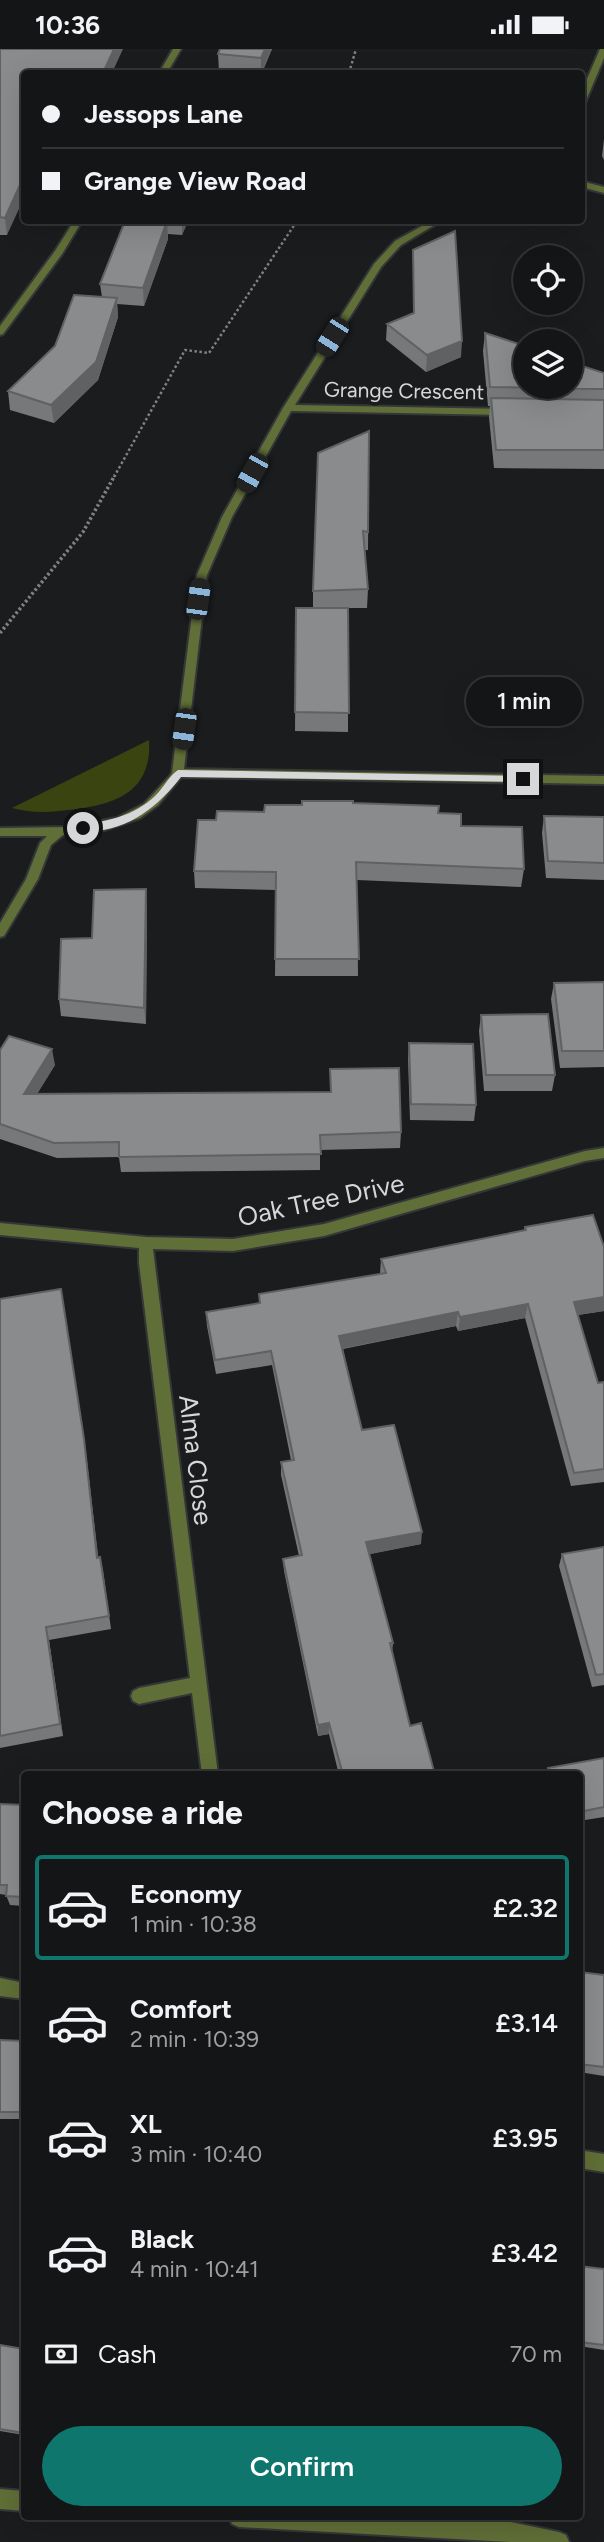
<!DOCTYPE html>
<html lang="en">
<head>
<meta charset="utf-8">
<style>
	:root { --surface:#141516; --page:#212223; --text:#f1f3f6; --muted:#9d9fa1; --line:#333435; --accent:#0f766e }
	body { margin:0; font-family:Figtree,sans-serif; background:var(--page); color:var(--text); height:100vh; display:flex; flex-direction:column; font-size:26px; white-space:nowrap }
	* { box-sizing:border-box; margin:0 }
	p { font-size:23px; color:var(--muted) }
	.icon { flex:none; width:38px; height:38px; fill:none; stroke:currentColor; stroke-width:2; stroke-linecap:round; stroke-linejoin:round }
	.map { position:relative; flex:1; overflow:hidden }
	.side { position:absolute; left:21px; top:1722px; width:562px; height:749px; display:flex; flex-direction:column; background:var(--surface); border-radius:7px; box-shadow:0 7px 28px #0002,0 0 0 2px var(--line) }
	.side>* { flex:none }
	.guide { position:absolute; left:21px; top:21px; width:564px; height:154px; border-radius:7px; box-shadow:0 7px 28px #0002,0 0 0 2px var(--line); display:grid; align-content:center; height:154px; padding:0 21px; background:var(--surface) }
	.tools { position:absolute; left:513px; top:196px; display:grid; gap:14px }
	.tools a { display:grid; place-items:center; width:70px; height:70px; border-radius:50%; background:var(--surface); box-shadow:0 7px 28px #0002,0 0 0 2px var(--line); font-size:35px }
	.end { position:absolute; width:32px; height:32px; margin:-16px; border:9px solid #d6d7d8; background:#111; box-shadow:0 0 0 4px #111 }
	.from { border-radius:50% }
	.bubble { position:absolute; height:49px; border-radius:24px; background:var(--surface); box-shadow:0 7px 28px #0002,0 0 0 2px var(--line); font-size:23px; font-weight:600; line-height:49px; text-align:center }
	.car { position:absolute; width:21px; height:42px; margin:-21px -10px; border-radius:9px; box-shadow:0 0 5px 2px #0007; background:linear-gradient(#222 24%,#8ab4d8 0 40%,#222 0 76%,#8ab4d8 0 86%,#222 0) }
	.guide b { display:flex; align-items:center; gap:24px; height:66px; font-size:26px }
	.guide b+b { border-top:2px solid var(--line) }
	.guide i { width:18px; height:18px; background:var(--text) }
	ul { padding:0; list-style:none }
	li { display:flex; align-items:center; gap:21px; height:105px; margin:0 14px 10px; padding:0 7px; border:4px solid transparent; border-radius:7px }
	li div { flex:1 }
	li b { display:block; font-size:26px }
	li em { font-style:normal; font-weight:600 }
	li.current { border-color:var(--accent) }
	li>.icon { width:63px; height:63px; stroke-width:1.5 }
	h2 { padding:0 21px; font-size:32px; line-height:84px }
	.pay { display:flex; align-items:center; gap:18px; height:77px; padding:0 21px; font-size:26px }
	.pay p { margin-inline-start:auto }
	.action { display:flex; gap:14px; margin-top:auto; padding:14px 21px }
	.action a { flex:1; height:80px; border-radius:42px; background:var(--accent); color:#fff; font-size:28px; font-weight:600; line-height:80px; text-align:center }
	.status { display:flex; justify-content:space-between; align-items:center; height:49px; padding:0 35px; background:var(--surface); direction:ltr }
	.status svg { height:19px; fill:currentColor }
	.map>svg:first-child { display:block }
</style>
</head>
<body>
<div class="status"><b>10:36</b><svg viewBox="0 0 49 12"><path d="M0 12V9h3v3zM5 12V6h3v6zM10 12V3h3v9zM15 12V0h3v12zM26 1h20v11H26zM47 4h2v5h-2z"/></svg></div>
<div class="map">
<svg width="604" height="2493" viewBox="0 0 604 2493">
	<rect width="100%" height="100%" fill="#1b1c1e"/>
	<path fill="#394410" d="M149 691C152 740 120 754 77 760 54 763 34 765 12 759Z"/>
	<g fill="none" stroke-linecap="round" stroke-linejoin="round">
		<g stroke="#353638" stroke-width="4">
			<path id="street" d="M173 0H181L167 24H159Z
				M600 0H604V9L585 54 581 56V44Z
				M581 132 604 138V144L581 138Z
				M74 172H82L62 205 3 285 0 286V277L55 202Z
				M431 172H441L401 196 381 218 295 356 507 360 512 363 507 366 291 362 232 468 207 526 184 720 604 727V735L181 728 158 756 140 769 104 781 63 786 51 796 38 830 4 887 0 888V874L26 830 40 794 47 787H0V779L69 778 117 769 144 755 170 727 172 724 197 526 222 468 283 359 374 215 395 192Z
				M604 1099V1109L585 1112 324 1187 233 1202 153 1200 218 1726H202L192 1644 139 1655 133 1652 131 1647 133 1642 139 1639 190 1629 139 1214V1199L0 1186V1174L146 1188 233 1190 324 1175 585 1102Z
				M0 1929 24 1934V1950L0 1947Z
				M579 2101 604 2105V2123L579 2119Z
				M0 2440 24 2442V2462L0 2460Z
				M229 2468H419L505 2472 559 2483 566 2486 569 2493H510L239 2478 232 2475Z"/>
		</g>
		<path stroke="#808182" stroke-width="2.5" stroke-dasharray="2.5 2.5" stroke-linecap="butt" d="M349 24 356 0
			M114 428 185 301 209 304 297 172"/>
		<path stroke="#808182" stroke-width="3.5" stroke-dasharray="2.5 2.5" stroke-linecap="butt" d="M0 584 83 483 115 426"/>
		<use href="#street" fill="#606e37" fill-rule="evenodd"/>
	</g>
	<path fill="#767879" d="M0 0 24 24 7 186H0Z
		M220 0H272L262 24H241L219 23 218 5Z
		M604 90V111L602 107Z
		M125 172H188L182 186 168 185V190L144 257 117 255 118 268 98 331 54 374 10 361 8 342 55 297 102 248 100 235Z
		M413 201 461 308 426 323 386 291 387 275 413 264Z
		M485 284 604 324V420L494 419 489 368 490 357H488L483 302Z
		M369 382 368 501H365L368 540 367 559H348V683L295 682 296 559H313V542Z
		M353 754 438 764 461 777 524 820 521 838 357 831 358 927H275L276 841 195 839 194 822 216 771 302 756Z
		M544 767 604 768V831L546 829 542 784Z
		M147 857 146 975 61 967 59 950 92 889Z
		M604 933V1018L560 1019 551 950 554 934Z
		M481 966 555 1026 552 1042H484L479 982Z
		M409 994 476 1056 474 1072 410 1071 408 1010Z
		M0 1001 55 1016 37 1045 330 1043V1020L401 1083 400 1099 320 1101V1121L121 1123 119 1108 57 1109 0 1090Z
		M525 1178 604 1198V1262L578 1266 598 1334 604 1333V1433L571 1437 525 1269 458 1282 456 1277 343 1300 362 1381 421 1495 369 1505 393 1594 392 1603 410 1677 435 1726H339L329 1685 318 1687 284 1522 283 1510 299 1507 281 1426V1413L291 1411 272 1316 216 1325 207 1277 206 1263 259 1254V1245L380 1225 381 1210 524 1181Z
		M0 1250 86 1404 98 1509 100 1508 103 1521 111 1580 49 1591 63 1687 0 1699Z
		M604 1498V1636L592 1638 559 1517 562 1505Z
		M604 1709V1768L579 1772V1726H546L548 1719Z
		M0 1755 24 1756V1857L10 1856 6 1846 0 1845Z
		M579 1923 604 1926V2027L579 2023Z
		M0 1991 24 1992V2070H0Z
		M579 2217 604 2220V2301L579 2297Z
		M0 2296 24 2300V2386L0 2382Z"/>
	<path fill="#606163" d="M114 0H123L112 24H103Z
		M265 0H272L261 24V9Z
		M24 127V149L7 186 5 169Z
		M167 172 168 190 144 257 143 239Z
		M182 172H188L182 186Z
		M117 249 118 268 98 331 54 374 51 356Z
		M462 292 461 308 426 323 427 306Z
		M146 840 147 857 146 975 144 959Z
		M52 1000 55 1016 27 1061 24 1045Z
		M604 1248V1262L571 1267 574 1253Z
		M63 1255 86 1404 100 1522 97 1509Z
		M528 1255 525 1269 458 1282 460 1268Z
		M458 1263 456 1277 339 1300V1287Z
		M422 1483 421 1495 366 1506V1493Z
		M46 1578 49 1591 63 1687 60 1675Z
		M329 1674V1685L318 1687V1676Z"/>
	<path fill="#898b8d" stroke="#606163" stroke-width="2" d="M0 0H114L103 24H24V127L5 169 0 168Z
		M220 0H265L261 9 218 5Z
		M125 172H167L143 239 100 235Z
		M455 182 462 292 427 306 387 275 414 264 413 201Z
		M74 246 117 249 96 313 51 356 8 342 55 297Z
		M485 284 525 297V338H570V313L604 324V340L490 338Z
		M491 349 604 351V401H496Z
		M369 382 368 483 363 482 368 540 313 542 318 404Z
		M296 559H348L349 664 295 663Z
		M302 752H353V754L439 757 438 764 461 765V777L522 778 524 820 356 813 359 910H275L276 823 194 822 198 771H216L217 762 264 763 265 756H302Z
		M544 767 604 768V814L548 812Z
		M146 840 144 959 59 950 61 890 92 889 94 841Z
		M604 933V1002H562L554 934Z
		M548 965 555 1026H486L481 966Z
		M9 987 52 1000 24 1045 331 1043 330 1020 399 1019 401 1083 320 1086 321 1105 119 1108V1093L54 1094 0 1075V1001Z
		M409 994 473 995 476 1056 411 1055Z
		M593 1166 604 1198V1248L574 1253 598 1334 604 1333V1420L574 1424 528 1255 460 1268 458 1263 339 1287 362 1381 394 1376 422 1483 366 1493 393 1594H390L410 1677 421 1674 435 1726H343L329 1674 318 1676 303 1607 283 1510 302 1506 281 1413 294 1411 271 1302 215 1311 206 1263 260 1254 259 1245 386 1224 381 1210 526 1181 525 1178Z
		M61 1240 84 1390 97 1509 100 1508 109 1567 46 1578 60 1675 0 1687V1250Z
		M604 1498V1625L596 1626 562 1505Z
		M604 1709V1758L579 1763V1726H549L548 1719Z
		M0 1755 24 1756V1848L6 1847 7 1836H0Z
		M579 1923 604 1926V2018L579 2015Z
		M0 1991 24 1992V2063H0Z
		M579 2217 604 2220V2296L580 2293Z
		M0 2296 24 2300V2384L0 2380Z"/>
	<path fill="#d6d7d8" d="M178 721 523 727 527 730 523 733 181 728C157 759 122 787 80 781V777C109 771 133 768 156 746 164 738 169 727 178 721Z"/>
	<g text-anchor="middle" stroke-width="7" stroke-linejoin="round" paint-order="stroke">
		<g font-size="21" fill="#d6d7d8" stroke="#1b1c1e">
			<text transform="translate(404 342) rotate(1)" y="7">Grange Crescent</text>
		</g>
		<g font-size="26" fill="#d6d7d8" stroke="#1b1c1e">
			<text transform="translate(321 1151) rotate(-12)" y="9">Oak Tree Drive</text>
			<text transform="translate(196 1411) rotate(83)" y="9">Alma Close</text>
		</g>
	</g>
</svg>
<div class="tools">
<a><svg class="icon" aria-label="locate" viewBox="0 0 24 24"><circle cx="12" cy="12" r="6"/><path d="M12 2v4M12 18v4M2 12h4M18 12h4"/></svg></a>
<a><svg class="icon" aria-label="layers" viewBox="0 0 24 24"><path d="M12 4l9 5-9 5-9-5zM3 14l9 5 9-5"/></svg></a>
</div>
<i class="end from" style="left:83px;top:779px"></i>
<i class="end" style="left:523px;top:730px"></i>
<div class="bubble" style="left:466px;top:628px;width:116px">1 min</div>
<i class="car" style="left:332px;top:288px;rotate:212deg"></i>
<i class="car" style="left:252px;top:424px;rotate:209deg"></i>
<i class="car" style="left:198px;top:550px;rotate:8deg"></i>
<i class="car" style="left:184px;top:680px;rotate:188deg"></i>
<div class="guide">
<b><i class="from"></i>Jessops Lane</b>
<b><i></i>Grange View Road</b>
</div>
<section class="side">
<h2>Choose a ride</h2>
<ul>
<li class="current"><svg class="icon" aria-label="car" viewBox="0 0 24 24"><path d="M5 17H2v-5l4-1 3-4h7l3 4 3 1v5h-3M9 17h6M6 11h13"/><circle cx="7" cy="17" r="2"/><circle cx="17" cy="17" r="2"/></svg><div><b>Economy</b><p>1 min · 10:38</p></div><em>£2.32</em></li>
<li><svg class="icon" aria-label="car" viewBox="0 0 24 24"><path d="M5 17H2v-5l4-1 3-4h7l3 4 3 1v5h-3M9 17h6M6 11h13"/><circle cx="7" cy="17" r="2"/><circle cx="17" cy="17" r="2"/></svg><div><b>Comfort</b><p>2 min · 10:39</p></div><em>£3.14</em></li>
<li><svg class="icon" aria-label="car" viewBox="0 0 24 24"><path d="M5 17H2v-5l4-1 3-4h7l3 4 3 1v5h-3M9 17h6M6 11h13"/><circle cx="7" cy="17" r="2"/><circle cx="17" cy="17" r="2"/></svg><div><b>XL</b><p>3 min · 10:40</p></div><em>£3.95</em></li>
<li><svg class="icon" aria-label="car" viewBox="0 0 24 24"><path d="M5 17H2v-5l4-1 3-4h7l3 4 3 1v5h-3M9 17h6M6 11h13"/><circle cx="7" cy="17" r="2"/><circle cx="17" cy="17" r="2"/></svg><div><b>Black</b><p>4 min · 10:41</p></div><em>£3.42</em></li>
</ul>
<div class="pay"><svg class="icon" aria-label="cash" viewBox="0 0 24 24"><path d="M3 7h18v10H3z"/><circle cx="12" cy="12" r="2"/></svg>Cash<p>70 m</p></div>
<div class="action"><a>Confirm</a></div>
</section>
</div>
</body>
</html>
